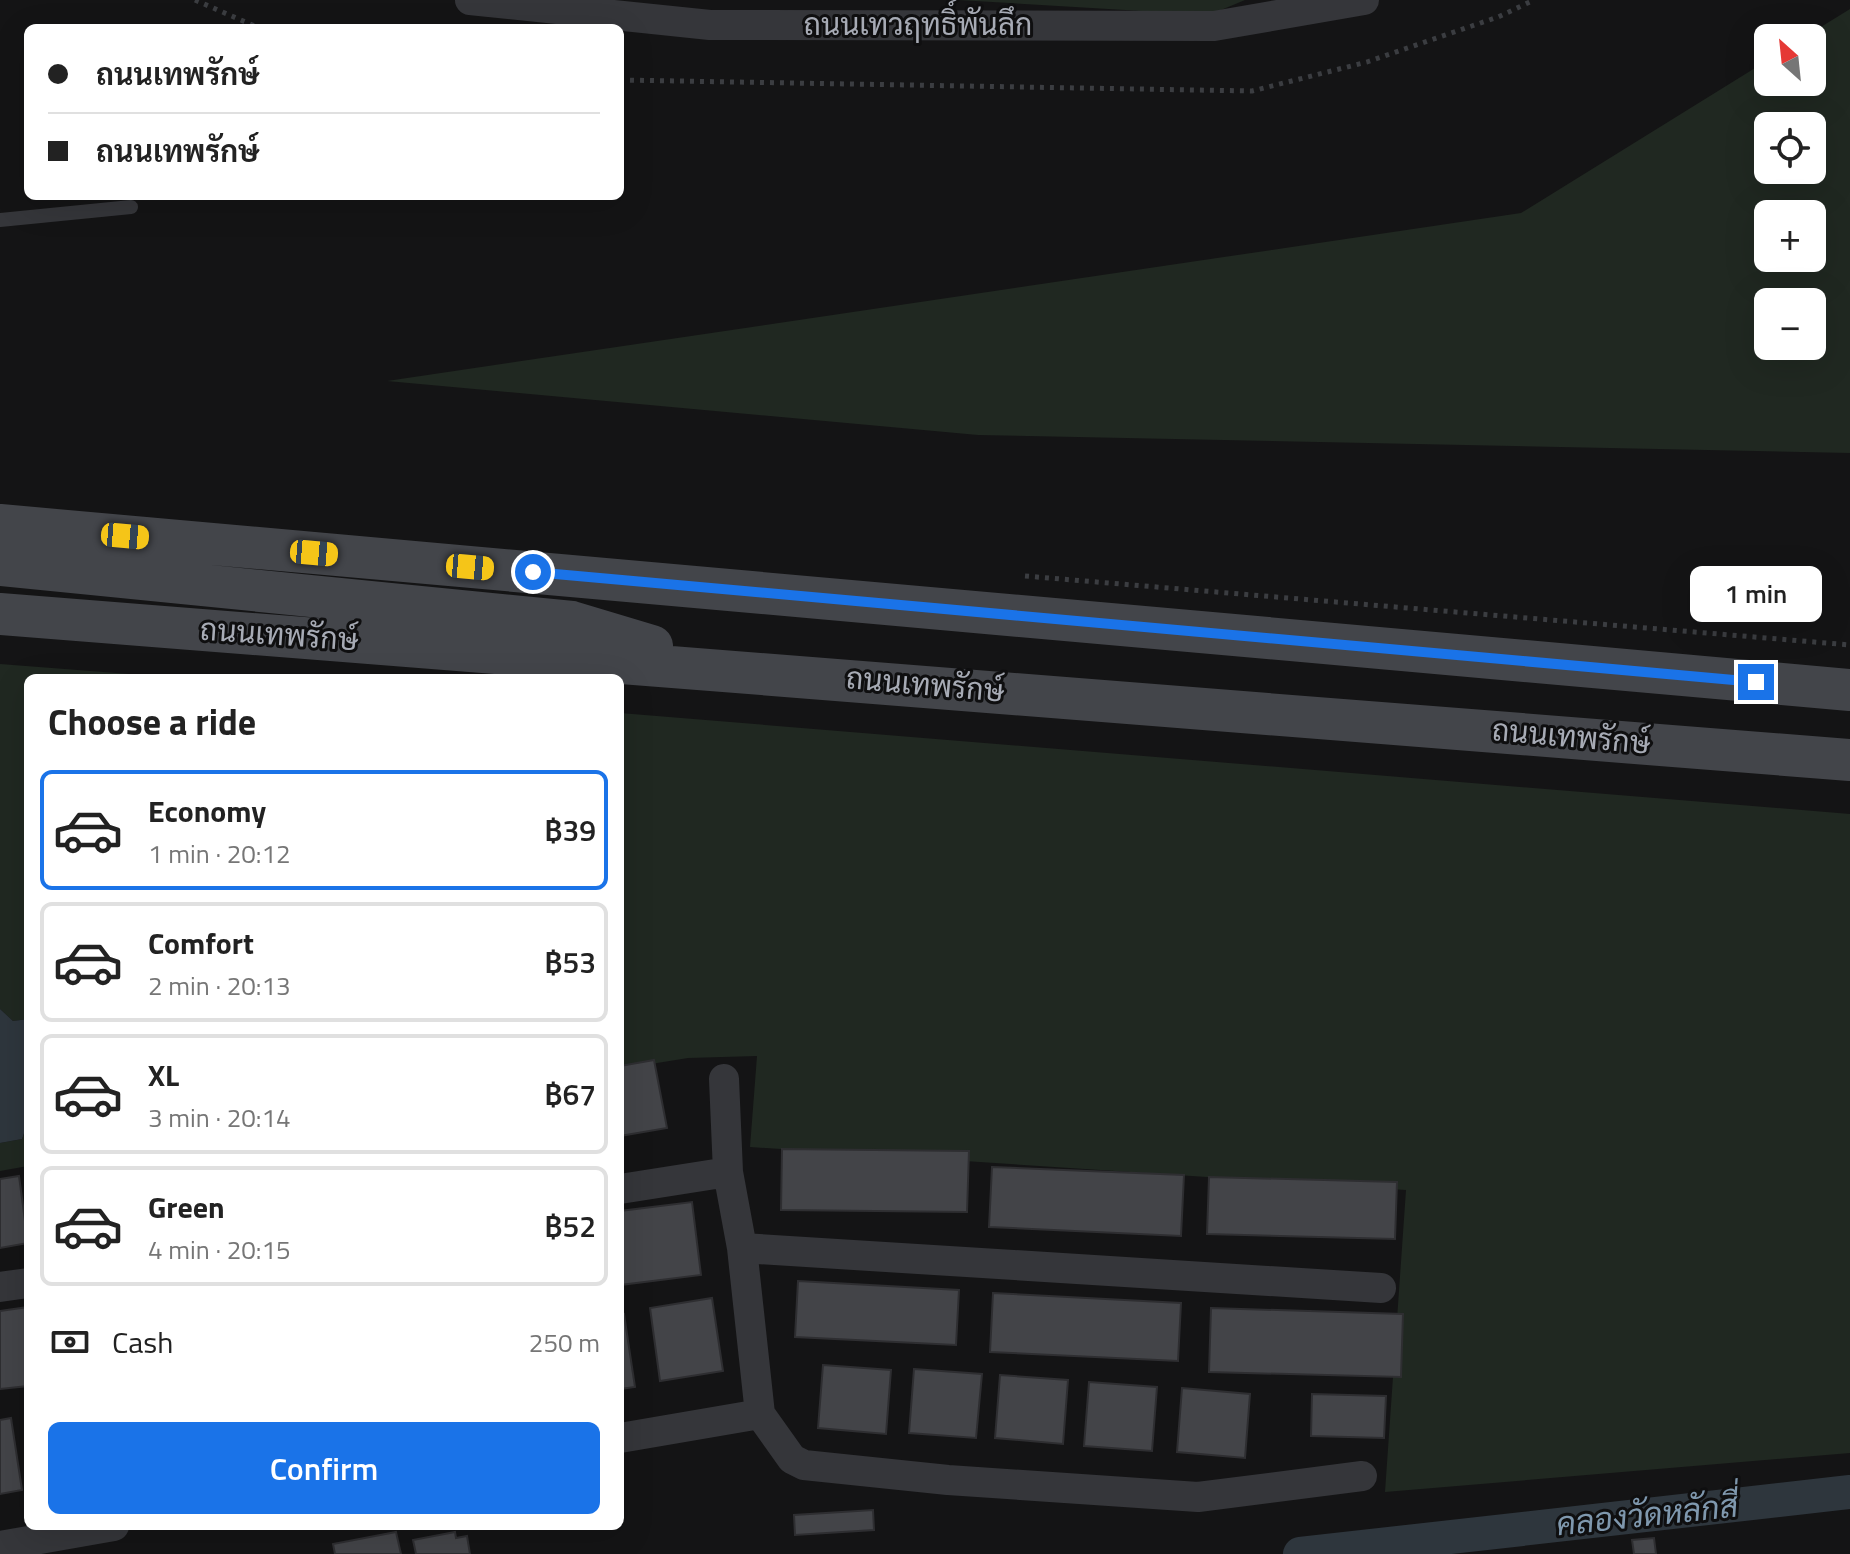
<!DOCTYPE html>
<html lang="en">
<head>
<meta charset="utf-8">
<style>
	:root { --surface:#fff; --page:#f6f6f6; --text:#222; --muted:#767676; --line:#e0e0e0; --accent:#1a73e8 }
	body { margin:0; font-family:"Titillium Web",Sarabun,sans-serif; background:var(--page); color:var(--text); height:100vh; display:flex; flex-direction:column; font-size:30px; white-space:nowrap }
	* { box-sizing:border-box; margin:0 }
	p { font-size:26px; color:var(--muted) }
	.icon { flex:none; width:44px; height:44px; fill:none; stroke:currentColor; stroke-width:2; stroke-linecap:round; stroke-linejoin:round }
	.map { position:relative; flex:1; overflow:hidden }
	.sheet { position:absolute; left:24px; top:674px; width:600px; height:856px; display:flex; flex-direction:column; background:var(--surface); border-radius:12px; box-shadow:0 8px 32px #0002 }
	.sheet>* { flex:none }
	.guide { position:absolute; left:24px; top:24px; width:600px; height:176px; border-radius:12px; box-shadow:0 8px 32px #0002; display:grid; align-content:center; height:176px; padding:0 24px; background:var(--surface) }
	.needle { width:52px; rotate:333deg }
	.buttons { position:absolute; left:1754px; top:24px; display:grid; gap:16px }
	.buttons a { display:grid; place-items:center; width:72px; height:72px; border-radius:12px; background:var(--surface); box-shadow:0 8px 32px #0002; font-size:40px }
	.end { position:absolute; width:36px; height:36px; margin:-18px; border:10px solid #1a73e8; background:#fff; box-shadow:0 0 0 4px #fff }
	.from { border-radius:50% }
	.bubble { position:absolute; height:56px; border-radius:12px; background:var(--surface); box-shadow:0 8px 32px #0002; font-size:26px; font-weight:600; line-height:56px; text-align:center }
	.car { position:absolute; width:24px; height:48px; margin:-24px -12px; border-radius:10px; box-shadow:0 0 6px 2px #0007; background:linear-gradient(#f5c518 24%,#345 0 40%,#f5c518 0 76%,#345 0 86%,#f5c518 0) }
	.guide b { display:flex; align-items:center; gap:28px; height:76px; font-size:30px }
	.guide b+b { border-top:2px solid var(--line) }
	.guide i { width:20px; height:20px; background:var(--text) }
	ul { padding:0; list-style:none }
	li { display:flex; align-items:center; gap:24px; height:120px; margin:0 16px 12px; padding:0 8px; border:4px solid var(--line); border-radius:12px }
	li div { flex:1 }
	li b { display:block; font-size:30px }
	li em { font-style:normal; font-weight:600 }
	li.selected { border-color:var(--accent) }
	li>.icon { width:72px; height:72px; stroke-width:1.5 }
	h2 { padding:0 24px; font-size:36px; line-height:96px }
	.pay { display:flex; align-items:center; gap:20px; height:88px; padding:0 24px; font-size:30px }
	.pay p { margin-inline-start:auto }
	.action { display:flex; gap:16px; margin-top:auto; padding:16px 24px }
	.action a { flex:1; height:92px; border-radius:12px; background:var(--accent); color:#fff; font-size:32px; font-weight:600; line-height:92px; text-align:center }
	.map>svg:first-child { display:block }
</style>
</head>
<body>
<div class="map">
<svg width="1850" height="1554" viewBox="0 0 1850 1554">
	<rect width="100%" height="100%" fill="#141415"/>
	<path fill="#202821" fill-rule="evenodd" d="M958 0H1245L1209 15Z
		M1850 9V453L978 435 387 381 1521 213 1768 60V82H1812V38H1803ZM1768 126H1812V170H1768ZM1768 214H1812V258H1768ZM1768 302H1812V346H1768Z
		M0 664 181 678H28V1019L13 1021 0 1009Z
		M620 713 1850 814V1453L1385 1492 1406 1190 750 1147 757 1056 688 1058 620 1069Z
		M28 1122V1166L0 1171V1143L22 1139Z"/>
	<path fill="#2e363d" d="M0 1009 13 1021 28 1019V1122L22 1139 0 1143Z"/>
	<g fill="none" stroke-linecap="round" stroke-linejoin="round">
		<path stroke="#2e363d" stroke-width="34" d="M1300 1554 1850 1492"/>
	</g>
	<path fill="#434448" stroke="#2e2e31" stroke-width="2" d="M654 1060 667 1128 620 1136V1066Z
		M782 1149 969 1151 967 1212 781 1210Z
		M992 1167 1184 1175 1181 1236 989 1227Z
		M19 1176 28 1243 0 1248V1179Z
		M1209 1177 1397 1182 1395 1239 1207 1234Z
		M692 1202 701 1275 620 1285V1211Z
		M798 1281 959 1290 956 1345 795 1337Z
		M993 1293 1181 1303 1178 1361 990 1352Z
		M712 1298 723 1371 660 1381 650 1308Z
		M28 1307V1386L0 1389V1311Z
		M1211 1308 1403 1314 1401 1377 1209 1372Z
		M624 1314 635 1387 620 1389V1315Z
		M823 1365 891 1370 886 1434 818 1428Z
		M914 1369 982 1374 976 1438 909 1433Z
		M1000 1375 1068 1380 1063 1444 995 1438Z
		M1089 1382 1157 1387 1152 1451 1084 1446Z
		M1182 1388 1250 1394 1245 1458 1177 1452Z
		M1312 1394 1386 1396 1384 1438 1311 1436Z
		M11 1418 22 1490 0 1494V1420Z
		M873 1510 874 1530 795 1535 794 1515Z
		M396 1532 401 1554H335L333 1544Z
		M455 1532 456 1538 467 1536 470 1554H416L413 1540Z
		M1654 1538 1656 1554H1634L1632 1540Z"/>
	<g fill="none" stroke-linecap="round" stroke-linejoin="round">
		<path stroke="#3b3d41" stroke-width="5" stroke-dasharray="4 6" stroke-linecap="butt" d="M195 0 259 28
			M620 80 1252 91 1367 62 1498 17 1534 0
			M1025 576 1850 645"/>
		<path stroke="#35363a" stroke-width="14" d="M0 220 131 207"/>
		<path stroke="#35363a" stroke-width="30" d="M470 0 710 25 1214 26 1364 0
			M724 1079 728 1172 742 1248 760 1414 792 1459 804 1465 948 1480 1198 1497 1362 1476
			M620 1189 728 1172
			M742 1248 1381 1288
			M0 1287 28 1283
			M620 1438 760 1414
			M0 1546 114 1526"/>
		<path stroke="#43454a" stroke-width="42" d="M0 525 1850 690
			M0 565 572 622 652 646
			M0 614 1850 760"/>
	</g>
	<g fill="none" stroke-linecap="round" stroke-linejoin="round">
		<path stroke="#1a73e8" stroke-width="10" d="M533 572 1756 682"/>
	</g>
	<g text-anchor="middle" stroke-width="6" stroke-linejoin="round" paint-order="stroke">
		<g font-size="30" fill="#a7abb5" stroke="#0f0f10">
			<text x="918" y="35">ถนนเทวฤทธิ์พันลึก</text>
			<text transform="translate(279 635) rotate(4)" y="10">ถนนเทพรักษ์</text>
			<text transform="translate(925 685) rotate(5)" y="10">ถนนเทพรักษ์</text>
			<text transform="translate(1571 737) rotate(5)" y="10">ถนนเทพรักษ์</text>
		</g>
		<g font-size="32" font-style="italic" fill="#7f98ae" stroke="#0f0f10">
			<text transform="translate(1647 1515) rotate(-6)" y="11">คลองวัดหลักสี่</text>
		</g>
	</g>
</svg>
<div class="buttons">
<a><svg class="needle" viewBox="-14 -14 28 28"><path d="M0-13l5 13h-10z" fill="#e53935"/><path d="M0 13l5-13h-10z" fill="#767676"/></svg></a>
<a><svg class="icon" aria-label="locate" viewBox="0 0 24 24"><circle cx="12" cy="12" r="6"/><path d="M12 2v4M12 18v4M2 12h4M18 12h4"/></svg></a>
<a>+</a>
<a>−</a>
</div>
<i class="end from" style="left:533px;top:572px"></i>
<i class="end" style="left:1756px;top:682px"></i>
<div class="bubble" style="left:1690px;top:566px;width:132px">1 min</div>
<i class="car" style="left:125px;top:536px;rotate:95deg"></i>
<i class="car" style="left:314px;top:553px;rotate:95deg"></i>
<i class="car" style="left:470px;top:567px;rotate:95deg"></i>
<div class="guide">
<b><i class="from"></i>ถนนเทพรักษ์</b>
<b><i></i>ถนนเทพรักษ์</b>
</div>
<section class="sheet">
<h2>Choose a ride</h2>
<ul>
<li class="selected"><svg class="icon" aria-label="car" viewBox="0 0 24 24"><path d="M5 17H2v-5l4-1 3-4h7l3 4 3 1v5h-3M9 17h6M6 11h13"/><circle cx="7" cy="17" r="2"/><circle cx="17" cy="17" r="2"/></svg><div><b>Economy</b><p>1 min · 20:12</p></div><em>฿39</em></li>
<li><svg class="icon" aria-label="car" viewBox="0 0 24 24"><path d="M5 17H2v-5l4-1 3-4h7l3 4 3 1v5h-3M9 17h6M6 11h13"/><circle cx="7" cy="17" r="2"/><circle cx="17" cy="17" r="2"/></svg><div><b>Comfort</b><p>2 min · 20:13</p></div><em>฿53</em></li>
<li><svg class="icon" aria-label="car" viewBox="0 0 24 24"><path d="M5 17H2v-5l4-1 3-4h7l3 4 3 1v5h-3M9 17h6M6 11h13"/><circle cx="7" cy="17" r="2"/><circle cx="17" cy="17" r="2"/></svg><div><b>XL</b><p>3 min · 20:14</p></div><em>฿67</em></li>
<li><svg class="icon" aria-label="car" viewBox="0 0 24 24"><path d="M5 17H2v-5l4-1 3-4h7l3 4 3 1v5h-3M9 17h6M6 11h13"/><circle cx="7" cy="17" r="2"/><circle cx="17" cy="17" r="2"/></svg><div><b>Green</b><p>4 min · 20:15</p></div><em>฿52</em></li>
</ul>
<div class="pay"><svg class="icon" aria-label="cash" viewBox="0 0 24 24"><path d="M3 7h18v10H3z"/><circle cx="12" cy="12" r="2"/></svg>Cash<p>250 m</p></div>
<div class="action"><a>Confirm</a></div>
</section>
</div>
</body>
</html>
